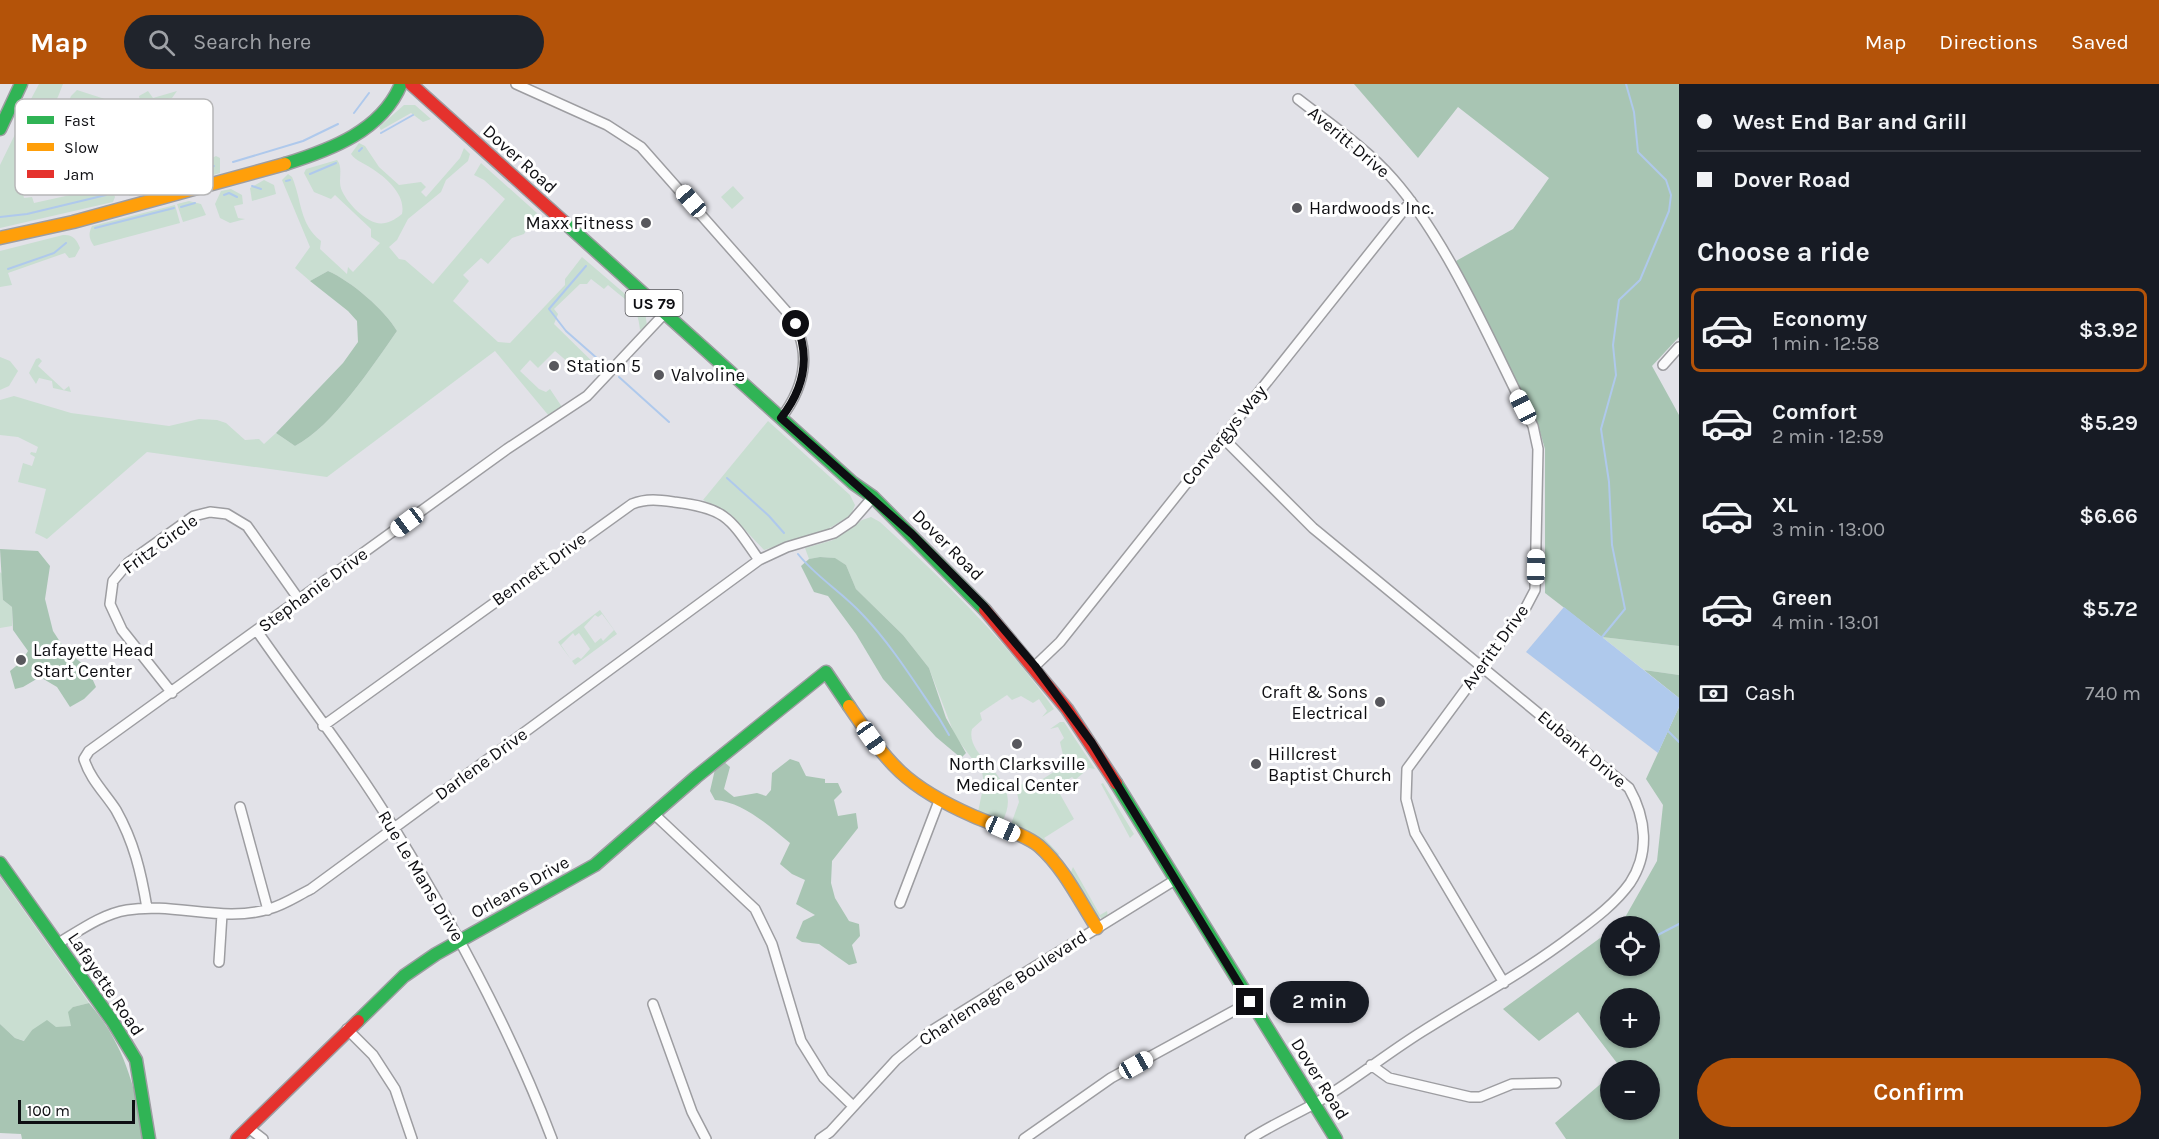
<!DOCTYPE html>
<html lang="en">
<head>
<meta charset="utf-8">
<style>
	:root { --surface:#171b24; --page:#20242c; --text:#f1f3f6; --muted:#9ea1a6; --line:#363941; --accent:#b45309 }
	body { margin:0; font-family:Karla,sans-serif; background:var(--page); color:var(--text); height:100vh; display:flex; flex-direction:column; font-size:22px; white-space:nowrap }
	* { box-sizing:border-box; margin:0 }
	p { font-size:20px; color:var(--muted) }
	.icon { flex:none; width:33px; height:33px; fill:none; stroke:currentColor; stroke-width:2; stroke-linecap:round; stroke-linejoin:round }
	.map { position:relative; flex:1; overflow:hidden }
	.sheet { display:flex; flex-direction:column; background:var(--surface); width:480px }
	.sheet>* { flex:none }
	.hud { display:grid; align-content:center; height:132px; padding:0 18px; background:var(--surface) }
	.fabs { position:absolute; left:1600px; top:832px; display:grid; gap:12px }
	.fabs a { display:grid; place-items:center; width:60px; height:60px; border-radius:50%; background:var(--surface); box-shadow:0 2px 4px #0004; font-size:30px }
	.scale { position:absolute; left:18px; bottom:15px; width:117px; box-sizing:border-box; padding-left:6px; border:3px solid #0e0e12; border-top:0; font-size:16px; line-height:21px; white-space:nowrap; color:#0e0e12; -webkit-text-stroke:4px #fff; paint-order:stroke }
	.end { position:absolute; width:27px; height:27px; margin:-14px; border:8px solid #0e0e12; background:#fff; box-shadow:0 0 0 3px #fff }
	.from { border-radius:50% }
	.bubble { position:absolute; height:42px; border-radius:21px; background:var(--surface); box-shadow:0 2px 4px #0004; font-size:20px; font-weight:600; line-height:42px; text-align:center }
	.car { position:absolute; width:18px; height:36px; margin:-18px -9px; border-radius:8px; box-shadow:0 0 4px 2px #0007; background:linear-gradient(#fff 24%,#345 0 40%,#fff 0 76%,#345 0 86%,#fff 0) }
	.hud b { display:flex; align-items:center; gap:21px; height:57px; font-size:22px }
	.hud b+b { border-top:2px solid var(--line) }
	.hud i { width:15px; height:15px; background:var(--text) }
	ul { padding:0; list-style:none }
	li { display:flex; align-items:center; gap:18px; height:84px; margin:0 12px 9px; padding:0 6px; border:3px solid transparent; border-radius:9px }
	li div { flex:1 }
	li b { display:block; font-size:22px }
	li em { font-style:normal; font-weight:600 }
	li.active { border-color:var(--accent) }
	li>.icon { width:54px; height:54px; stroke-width:1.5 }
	h2 { padding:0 18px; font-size:27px; line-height:72px }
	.pay { display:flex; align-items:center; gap:15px; height:66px; padding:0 18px; font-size:22px }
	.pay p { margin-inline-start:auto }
	.action { display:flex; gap:12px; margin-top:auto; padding:12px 18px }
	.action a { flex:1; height:69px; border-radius:36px; background:var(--accent); color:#fff; font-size:24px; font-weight:600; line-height:69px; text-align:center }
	header { display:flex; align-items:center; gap:36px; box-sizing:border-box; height:84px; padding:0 30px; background:var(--accent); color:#fff }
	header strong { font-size:28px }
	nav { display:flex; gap:33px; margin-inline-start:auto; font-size:21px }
	.search { width:420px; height:54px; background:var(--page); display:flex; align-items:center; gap:15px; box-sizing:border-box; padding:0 21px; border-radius:33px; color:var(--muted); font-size:22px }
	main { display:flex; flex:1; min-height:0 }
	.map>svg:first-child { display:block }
</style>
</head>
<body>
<header>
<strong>Map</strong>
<div class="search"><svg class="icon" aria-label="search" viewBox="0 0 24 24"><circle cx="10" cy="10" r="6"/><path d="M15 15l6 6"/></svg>Search here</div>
<nav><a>Map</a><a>Directions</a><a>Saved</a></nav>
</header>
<main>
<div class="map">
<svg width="1679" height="1055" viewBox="0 0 1679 1055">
	<rect width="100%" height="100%" fill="#e2e2e8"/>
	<path fill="#c9ded1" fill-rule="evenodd" d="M39 0H63C58 12 56 25 42 23L31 15Z
		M77 6 114 18 130 80 136 87 160 85 166 100 163 106 129 112 118 75 122 65C107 58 98 37 79 37 73 37 66 39 60 39L71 12Z
		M148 7 153 14 177 7 172 14 157 17 166 57 190 53 191 57 165 63 162 47 155 41 157 37 149 32 147 36 143 33 139 12Z
		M404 21H415L431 35 423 38 411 29 381 46 379 43Z
		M23 34 40 37 43 43 28 55 22 75 15 76 24 114 32 113 34 119 102 104 101 99 109 96 115 113 113 118 0 144V81Z
		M359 59 365 62 379 83 399 101 421 98 426 103 421 108 426 113 460 74 464 64 470 70 468 77 446 96 441 108 408 135 397 156 389 163 399 175 405 176 433 200 505 115 484 96 474 91 481 79 537 129 524 150 512 154 488 180 481 174 463 191 469 197 453 217 498 258 510 259 565 201V195L582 173 645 227 647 242 640 246C638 220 627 218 608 201L604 205 591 195 587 200H580L554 225 558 230 554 240 603 288 595 291 582 280 576 285 555 267 538 284 530 276 520 287 539 305 546 308 550 305 562 323 549 332 495 267 327 393 147 368 47 455 35 449 46 405 18 398 23 379 32 382 35 373 30 370 31 368 36 369 38 363 18 353 0 351V316L14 312 71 329 169 342 199 335 217 336 226 339 245 356 259 355 264 360 276 349 295 362C333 342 372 283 397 247 385 226 351 197 328 187L310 197 295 184 310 163 282 96 288 90 292 93C302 116 299 140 321 157L320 165 347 190 348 183 353 188 380 159 371 153V145L335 111 331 115 314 108 304 89 306 85 337 76C344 84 337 97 342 107 348 120 369 143 385 139 391 138 397 134 402 130 406 111 387 94 371 84 364 79 356 77 351 70Z
		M216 72 220 74V89L184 100 179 97 176 83 179 80 182 86 213 80 212 74Z
		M264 96 274 101 276 110 252 117 250 104Z
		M733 102 744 114 732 125 721 113Z
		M231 105 242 111 243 120 234 122 238 134 245 135 230 139 220 134 215 120 221 107Z
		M189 117 201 120 206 131 183 138 177 120Z
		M175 121 180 139 94 162C89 155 88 150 92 142Z
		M63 151C73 150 77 156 80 164L75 173 69 174 65 169 8 189 12 201 0 203V167Z
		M0 273 10 277 18 287 9 302 0 306Z
		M39 274 42 277 38 282 64 306 69 302 71 308 53 304 52 297 39 294 36 300 29 289 36 275Z
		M768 337 850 411 855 421 851 431 825 447 764 466 729 429 703 416Z
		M871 433 880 438C943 496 1004 554 1054 625L1042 633 1047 627 1039 615 1033 619 1021 612 1012 616 1007 611 980 629 982 636 972 645C964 676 1027 693 1002 738L978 728 984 699 982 688 955 652 929 584 903 551 856 505 846 481 834 474 820 473 809 475 805 464 833 456 862 436Z
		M0 488 2 490 3 516 12 523V542L0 544Z
		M600 526 617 550 575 581 558 558ZM602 530 614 546 603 557 601 554 595 559 584 543 595 531 598 533ZM573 549 575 552 579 549 590 565 581 575 578 573 572 577 561 561Z
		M1602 553 1679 562V591L1644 586Z
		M1060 638H1064L1095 685 1089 684 1075 696 1072 693 1056 703 1074 735 1044 754 1059 770 1057 773 1010 743 1019 718 1016 704 1025 698 1030 703 1057 686 1054 680 1063 671 1060 658 1064 654 1058 643 1050 645Z
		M1103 699 1134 750 1130 754 1101 700Z
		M1073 783 1100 831 1107 827 1108 833 1104 835C1088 829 1079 804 1070 790Z
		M0 793 89 919 73 923 71 942 32 946 25 957 15 954 0 940Z"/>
	<path fill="#a8c5b3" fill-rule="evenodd" d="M1354 0H1679V253L1652 282 1679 331V562L1602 553 1545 509V365L1540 348 1456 177 1513 145 1549 94 1458 23 1418 74Z
		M328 187C351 197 385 226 397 247 372 283 333 342 295 362L276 349 343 279 358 258 357 237 348 227 310 197Z
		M0 465 38 467 50 482 45 515 53 547 66 567 87 583 96 603 84 615 70 623 57 603 40 593 23 603 15 605 10 587 21 578 28 567 13 546 12 523 3 516Z
		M820 473 835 474 846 481 856 505 903 551 929 584 946 634 966 669 961 674 936 653 883 595 856 550 828 512 814 508 801 482 809 475Z
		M1644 586 1679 591V614Z
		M1679 623V1055H1566L1555 1039 1611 991V1026H1650V987H1615L1620 983 1578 928 1539 957 1503 925 1611 846V882H1650V843H1615L1623 837 1657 777 1663 721 1646 695ZM1611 915H1650V954H1611Z
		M790 675 799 678 806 692 825 695V699H838L842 708 834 716 838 732 856 729 858 744 832 777 831 799 835 814 849 837 859 840 860 852 852 861 857 879 849 881 819 860 802 858 796 854 803 837 815 831 796 820 805 796 792 790 780 780 790 759C768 741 743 718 715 716L710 707 716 681 722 676 730 683 724 705 734 713 757 709 766 712 771 706 772 689Z
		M89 919C123 958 137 1005 143 1055H22L21 1050 0 1049V940L15 954 24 957 32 946 47 936 56 943 71 942 68 928 73 923Z"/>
	<path fill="#afc9ec" d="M1564 523 1679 614V623L1658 669 1526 568Z"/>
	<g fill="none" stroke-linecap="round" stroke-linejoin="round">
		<path stroke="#afc9ec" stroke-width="2" d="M354 29 369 9
			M381 49 413 31
			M359 67 362 64
			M233 78 303 57 338 40
			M310 90 336 79
			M181 93 214 82
			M286 97 290 96
			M252 102 261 105
			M128 105 157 99
			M224 111 229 109 237 113
			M181 123 195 119
			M0 133 27 130 106 111
			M95 144 174 124
			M586 182 549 225 566 247 607 283
			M8 185 54 169 66 159
			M619 293 669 338
			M727 394 769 432 784 449
			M798 470C816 493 842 508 862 530 891 560 915 599 939 634L949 651
			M1602 553 1625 525 1612 461 1609 398 1601 345 1616 291 1613 261 1619 216 1640 196 1669 127 1671 111 1666 96 1638 68 1634 28 1626 0
			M1668 647 1679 658
			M1650 855 1679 840"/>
		<g stroke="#9d9da1" stroke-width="12">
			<path id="street" d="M516 0 607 41 641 63 786 227C813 262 807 300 781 334
				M1298 15C1330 40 1366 64 1393 95 1450 160 1493 264 1533 342L1538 365 1535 506 1525 525 1407 685 1406 715 1415 749 1504 899
				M1663 281 1679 263
				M1222 353 1313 444 1629 704C1646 734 1650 769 1630 799 1615 820 1593 836 1573 851 1526 887 1474 915 1423 947 1386 970 1352 998 1314 1020 1292 1032 1270 1042 1250 1055
				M257 547C302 612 353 676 394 744 455 843 511 946 552 1055
				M1035 582 1060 558 1411 117
				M172 609 122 546 110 520 113 497 128 479 194 432 210 428 227 430 247 442 300 517
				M323 642 632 420C647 414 660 416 674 418 726 424 730 434 759 476
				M240 723 268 826
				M654 730 755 825 772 860 801 957 824 994 853 1022
				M900 819 939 717
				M147 824C141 788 134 758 116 726 105 709 90 695 84 675L89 667 507 365 587 312 665 229
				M57 860C79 847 102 830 127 826 174 818 223 839 269 825 284 821 297 812 311 805L759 476 787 463 834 449 852 437 873 413
				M219 878 222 830
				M653 920 692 1028 706 1055
				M347 945 373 971 395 1005 412 1055
				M1371 981 1389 994 1470 1013H1480L1512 1000 1556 999
				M250 1045 263 1055
				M820 1055 830 1048 896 976 931 947 1175 796
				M1024 1055 1111 994 1250 918"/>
		</g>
		<g stroke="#9d9da1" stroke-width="15">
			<path id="fast" d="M0 45 21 0
				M285 80C330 66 382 47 401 0
				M564 138 853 399 873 413 985 526
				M1116 699 1336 1055
				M0 779 113 938 136 976 149 1055
				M358 937 404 892 436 870 595 781 696 693 826 588 849 622"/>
		</g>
		<g stroke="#9d9da1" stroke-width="15">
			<path id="slow" d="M0 154 73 138 285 80
				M849 622C889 681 905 702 973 732 991 740 1025 750 1039 762 1064 784 1079 816 1097 844"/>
		</g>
		<g stroke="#9d9da1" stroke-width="15">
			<path id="jam" d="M411 0 564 138
				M985 526 1067 625 1116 699
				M237 1055 358 937"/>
		</g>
		<use href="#street" stroke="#fbfbfc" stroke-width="9"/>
		<use href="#fast" stroke="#30b455" stroke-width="12"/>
		<use href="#slow" stroke="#ff9f0a" stroke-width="12"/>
		<use href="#jam" stroke="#e5322d" stroke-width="12"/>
	</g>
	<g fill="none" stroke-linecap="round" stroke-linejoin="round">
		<path stroke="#0e0e12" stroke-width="8" d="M796 240C811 274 803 306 781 334L912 450 984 522 1035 582 1092 659 1250 918"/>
	</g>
	<g fill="#58585d" stroke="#fff" stroke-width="2">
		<circle cx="1297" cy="124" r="6"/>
		<circle cx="646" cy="139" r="6"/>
		<circle cx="554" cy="282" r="6"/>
		<circle cx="659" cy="291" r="6"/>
		<circle cx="21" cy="576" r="6"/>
		<circle cx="1380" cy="618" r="6"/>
		<circle cx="1017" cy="660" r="6"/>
		<circle cx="1256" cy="680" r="6"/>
	</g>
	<g text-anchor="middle" stroke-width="6" stroke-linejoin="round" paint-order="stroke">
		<rect fill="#fff" stroke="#565659" stroke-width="1.5" x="625.5" y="206" width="57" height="26" rx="4.5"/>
		<g font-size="16" font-weight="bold" fill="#0e0e12">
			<text x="654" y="225">US 79</text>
		</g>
		<g font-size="18" fill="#0e0e12" stroke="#fff">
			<text transform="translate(1349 58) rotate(40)" y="6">Averitt Drive</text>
			<text transform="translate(520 75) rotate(42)" y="6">Dover Road</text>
			<text transform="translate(1224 351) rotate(-51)" y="6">Convergys Way</text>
			<text transform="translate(160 460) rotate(-36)" y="6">Fritz Circle</text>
			<text transform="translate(948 461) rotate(45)" y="6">Dover Road</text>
			<text transform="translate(539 485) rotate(-36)" y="6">Bennett Drive</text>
			<text transform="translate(313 506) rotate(-36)" y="6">Stephanie Drive</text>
			<text transform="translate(1495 563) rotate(-54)" y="6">Averitt Drive</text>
			<text transform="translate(1582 665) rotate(40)" y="6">Eubank Drive</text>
			<text transform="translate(481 680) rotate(-36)" y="6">Darlene Drive</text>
			<text transform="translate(421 792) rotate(59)" y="6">Rue Le Mans Drive</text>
			<text transform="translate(520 803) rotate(-29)" y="6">Orleans Drive</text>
			<text transform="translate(106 900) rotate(56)" y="6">Lafayette Road</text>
			<text transform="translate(1003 904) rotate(-33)" y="6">Charlemagne Boulevard</text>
			<text transform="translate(1320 995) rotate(58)" y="6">Dover Road</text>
		</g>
		<g font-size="18" fill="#0e0e12" stroke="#fff" text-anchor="start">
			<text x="1309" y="130">Hardwoods Inc.</text>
			<text x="634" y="145" text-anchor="end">Maxx Fitness</text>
			<text x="566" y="288">Station 5</text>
			<text x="671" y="297">Valvoline</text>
			<text x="33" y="572">Lafayette Head<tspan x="33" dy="21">Start Center</tspan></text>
			<text x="1368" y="614" text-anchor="end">Craft &amp; Sons<tspan x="1368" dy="21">Electrical</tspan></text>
			<text x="1268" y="676">Hillcrest<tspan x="1268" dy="21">Baptist Church</tspan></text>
			<text x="1017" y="686" text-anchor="middle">North Clarksville<tspan x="1017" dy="21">Medical Center</tspan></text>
		</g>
	</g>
	<rect x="15" y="15" width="198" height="96" rx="9" fill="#fff" stroke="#b7b7b8" stroke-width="1.5"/>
	<rect x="27" y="32" width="27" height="8" fill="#30b455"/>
	<rect x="27" y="59" width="27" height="8" fill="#ff9f0a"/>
	<rect x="27" y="86" width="27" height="8" fill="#e5322d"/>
	<g font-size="16" fill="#0e0e12">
		<text x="64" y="42">Fast</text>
		<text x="64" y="69">Slow</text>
		<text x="64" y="96">Jam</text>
	</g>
</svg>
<div class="fabs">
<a><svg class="icon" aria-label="locate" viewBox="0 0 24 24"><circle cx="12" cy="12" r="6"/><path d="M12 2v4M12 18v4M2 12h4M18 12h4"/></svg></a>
<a>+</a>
<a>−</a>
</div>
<div class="scale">100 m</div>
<i class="end from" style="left:796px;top:240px"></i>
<i class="end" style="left:1250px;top:918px"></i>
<div class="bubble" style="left:1270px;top:897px;width:99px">2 min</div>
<i class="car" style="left:691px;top:117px;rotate:319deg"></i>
<i class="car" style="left:1523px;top:323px;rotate:333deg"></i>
<i class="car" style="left:407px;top:438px;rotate:233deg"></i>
<i class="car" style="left:1536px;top:483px;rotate:1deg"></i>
<i class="car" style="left:871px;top:654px;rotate:145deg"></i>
<i class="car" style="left:1003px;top:745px;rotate:114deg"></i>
<i class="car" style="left:1136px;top:981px;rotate:61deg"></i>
</div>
<section class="sheet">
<div class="hud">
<b><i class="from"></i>West End Bar and Grill</b>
<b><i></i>Dover Road</b>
</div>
<h2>Choose a ride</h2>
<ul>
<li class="active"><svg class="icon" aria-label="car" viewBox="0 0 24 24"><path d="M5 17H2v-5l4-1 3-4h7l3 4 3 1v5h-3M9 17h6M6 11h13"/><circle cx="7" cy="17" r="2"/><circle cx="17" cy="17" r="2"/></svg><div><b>Economy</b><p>1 min · 12:58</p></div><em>$3.92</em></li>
<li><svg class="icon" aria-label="car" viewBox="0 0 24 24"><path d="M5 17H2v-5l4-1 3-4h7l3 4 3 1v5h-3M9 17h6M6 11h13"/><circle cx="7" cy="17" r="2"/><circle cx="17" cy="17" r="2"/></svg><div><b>Comfort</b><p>2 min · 12:59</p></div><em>$5.29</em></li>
<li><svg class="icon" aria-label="car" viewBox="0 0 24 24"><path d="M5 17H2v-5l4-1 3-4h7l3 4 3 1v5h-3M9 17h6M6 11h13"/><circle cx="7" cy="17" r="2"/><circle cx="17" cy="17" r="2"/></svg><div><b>XL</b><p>3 min · 13:00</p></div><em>$6.66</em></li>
<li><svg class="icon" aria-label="car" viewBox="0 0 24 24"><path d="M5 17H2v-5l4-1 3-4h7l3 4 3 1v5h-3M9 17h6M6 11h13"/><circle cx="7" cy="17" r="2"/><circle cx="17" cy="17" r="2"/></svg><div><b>Green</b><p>4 min · 13:01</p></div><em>$5.72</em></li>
</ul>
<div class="pay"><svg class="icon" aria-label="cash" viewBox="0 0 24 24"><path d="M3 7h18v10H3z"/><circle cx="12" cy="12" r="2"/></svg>Cash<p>740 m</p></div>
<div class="action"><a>Confirm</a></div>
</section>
</main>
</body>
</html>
